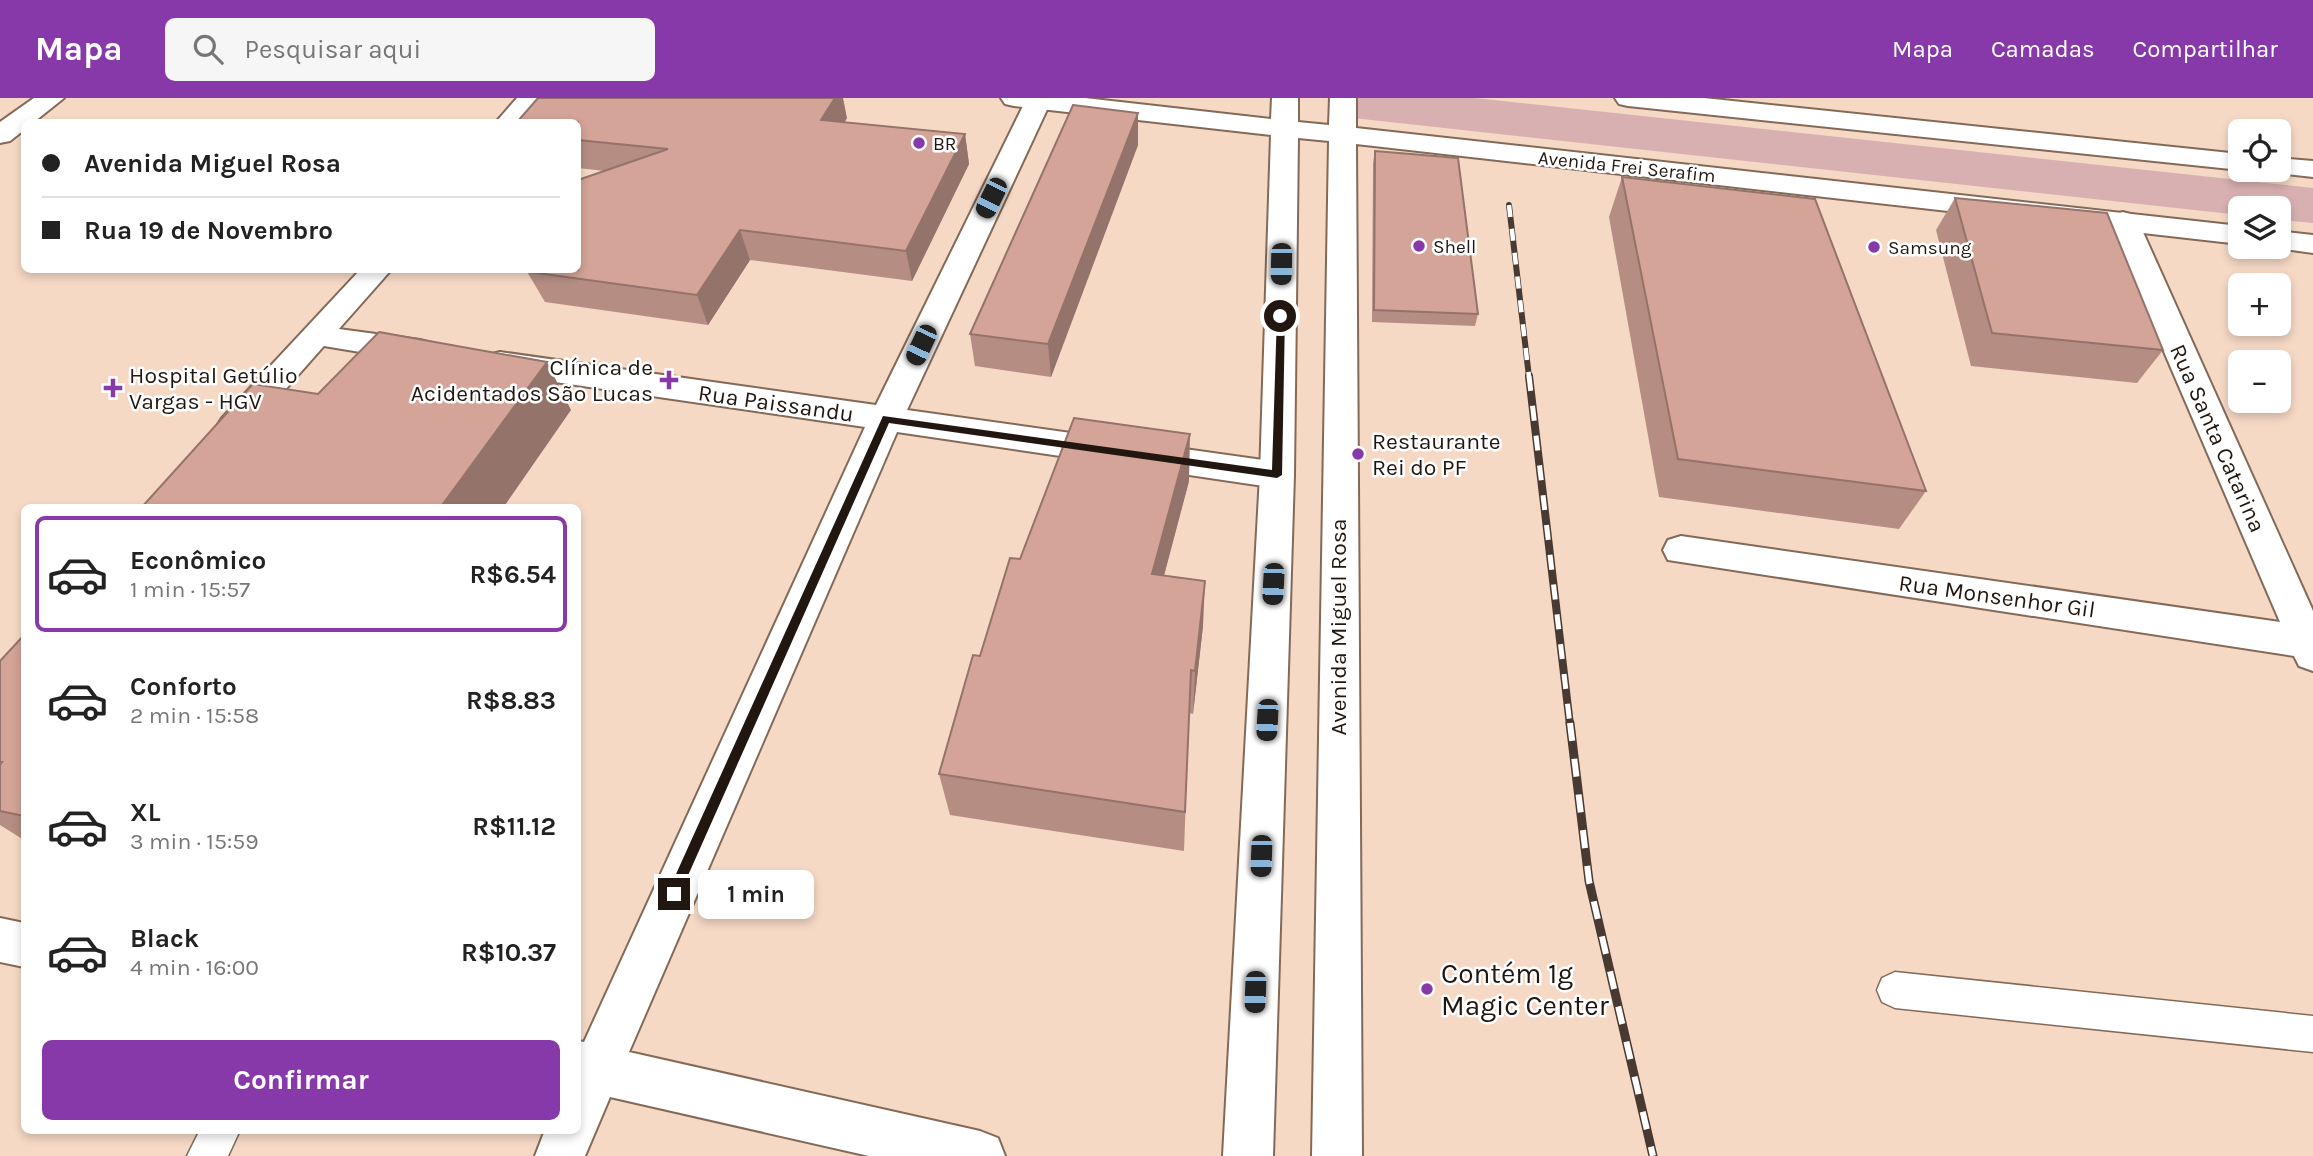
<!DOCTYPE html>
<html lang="pt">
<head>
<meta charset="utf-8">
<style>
	:root { --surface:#fff; --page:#f6f6f6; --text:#222; --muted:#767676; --line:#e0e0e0; --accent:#8839a9 }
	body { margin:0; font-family:Karla,sans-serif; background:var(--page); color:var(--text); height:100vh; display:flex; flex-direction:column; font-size:26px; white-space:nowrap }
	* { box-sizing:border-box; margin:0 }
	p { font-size:23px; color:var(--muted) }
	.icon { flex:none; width:38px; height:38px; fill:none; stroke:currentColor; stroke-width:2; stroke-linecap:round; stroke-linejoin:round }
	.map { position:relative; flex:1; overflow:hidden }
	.side { position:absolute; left:21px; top:406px; width:560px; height:630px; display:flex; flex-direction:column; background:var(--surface); border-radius:10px; box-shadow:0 4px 10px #0003 }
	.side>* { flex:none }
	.top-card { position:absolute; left:21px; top:21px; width:560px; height:154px; border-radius:10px; box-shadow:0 4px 10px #0003; display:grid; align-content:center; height:154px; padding:0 21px; background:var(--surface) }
	.tools { position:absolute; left:2228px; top:21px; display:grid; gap:14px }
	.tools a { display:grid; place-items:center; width:63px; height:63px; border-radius:10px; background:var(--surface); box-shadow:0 4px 10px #0003; font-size:35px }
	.end { position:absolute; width:32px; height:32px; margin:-16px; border:9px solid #211710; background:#fff; box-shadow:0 0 0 4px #fff }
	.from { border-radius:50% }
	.bubble { position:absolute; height:49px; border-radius:10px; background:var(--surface); box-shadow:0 4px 10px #0003; font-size:23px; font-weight:700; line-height:49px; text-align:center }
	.car { position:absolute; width:21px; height:42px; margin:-21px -10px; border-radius:9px; box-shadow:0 0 5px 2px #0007; background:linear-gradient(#222 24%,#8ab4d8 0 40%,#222 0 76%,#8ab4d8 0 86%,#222 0) }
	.top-card b { display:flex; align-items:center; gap:24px; height:66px; font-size:26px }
	.top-card b+b { border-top:2px solid var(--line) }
	.top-card i { width:18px; height:18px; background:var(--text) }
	ul { padding:12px 0 0; list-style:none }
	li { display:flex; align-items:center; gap:21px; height:116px; margin:0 14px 10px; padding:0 7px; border:4px solid transparent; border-radius:10px }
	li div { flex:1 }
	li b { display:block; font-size:26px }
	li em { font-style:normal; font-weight:700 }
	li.current { border-color:var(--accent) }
	li>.icon { width:63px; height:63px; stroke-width:1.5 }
	.action { display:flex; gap:14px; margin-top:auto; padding:14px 21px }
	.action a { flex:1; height:80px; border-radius:10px; background:var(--accent); color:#fff; font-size:28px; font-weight:700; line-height:80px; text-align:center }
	header { display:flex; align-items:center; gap:42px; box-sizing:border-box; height:98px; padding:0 35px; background:var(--accent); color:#fff }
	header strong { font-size:33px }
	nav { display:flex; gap:38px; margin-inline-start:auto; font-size:24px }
	.search { width:490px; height:63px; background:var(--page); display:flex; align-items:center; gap:18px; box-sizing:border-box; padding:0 24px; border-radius:10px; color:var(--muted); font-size:26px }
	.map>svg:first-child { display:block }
</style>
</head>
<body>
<header>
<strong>Mapa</strong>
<div class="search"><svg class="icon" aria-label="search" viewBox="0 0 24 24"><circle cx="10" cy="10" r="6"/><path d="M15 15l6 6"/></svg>Pesquisar aqui</div>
<nav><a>Mapa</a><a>Camadas</a><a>Compartilhar</a></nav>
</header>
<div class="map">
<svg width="2313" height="1058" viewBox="0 0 2313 1058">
	<rect width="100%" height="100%" fill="#f6d9c5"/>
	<path fill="#d9b0b1" d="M1353 0H1475L2313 90V125L2279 122 2278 110H2240V117L1353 20Z"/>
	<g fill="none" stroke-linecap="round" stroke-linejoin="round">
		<g stroke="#836a58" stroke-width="3">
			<path id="lane" d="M1895 874 2313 918V954L1895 910 1882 904 1877 892 1882 880Z
				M200 1032H240L228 1058H187Z"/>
		</g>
		<g stroke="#836a58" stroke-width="4">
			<path id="street" d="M34 0H64L34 24H24V32L10 43 0 45V24Z
				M1027 0H1049L1051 3 907 312 1277 364 1289 368 1294 377 1289 386 1277 390 897 334 629 954 980 1033 998 1040 1005 1058H869L610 999 585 1058H535L545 1032H578V943L584 944 865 329 500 276 489 273 484 265 489 257 500 254 876 307Z
				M2123 114 2133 117 2138 123 2313 513V573L2299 568 2294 558 1668 462 1663 452 1668 442 1681 438 2280 524 2108 123 2113 117Z
				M317 228 420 242 431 245 436 253 431 261 420 264 306 245 301 238 306 231Z
				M0 820 24 825V869L0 864Z"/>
		</g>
		<g stroke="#836a58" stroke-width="4">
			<path id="secondary" d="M517 0H544L523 24H496Z
				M360 172H391L246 336 234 340 222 336 217 328 222 320Z"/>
		</g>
		<g stroke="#836a58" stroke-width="4">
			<path id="primary" d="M1001 0H1085L1271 21 1272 0H1298V24L1329 27 1330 0H1356V30L2240 128V146L1356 46 1362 1058H1312L1329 43 1298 40 1294 377 1273 1058H1223L1260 377 1271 37 1014 8 1005 6Z
				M1615 0H1704L2240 56V72H2242H2240L1628 8 1619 6Z
				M2278 60 2313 63V79L2268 74 2267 72H2278Z
				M2278 133 2313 137V155L2269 149H2278Z"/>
		</g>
		<use href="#lane" fill="#fff" fill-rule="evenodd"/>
		<use href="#street" fill="#fff" fill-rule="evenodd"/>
		<use href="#secondary" fill="#fff" fill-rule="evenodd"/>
		<use href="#primary" fill="#fff" fill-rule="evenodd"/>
		<g stroke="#483a31" stroke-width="6">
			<path id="rail-far2" d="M1509 107 1529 279"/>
		</g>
		<g stroke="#483a31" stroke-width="8">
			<path id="rail-far1" d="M1529 278 1570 627"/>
		</g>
		<g stroke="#483a31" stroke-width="9">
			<path id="rail" d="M1570 625 1589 783 1653 1058"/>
		</g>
		<use href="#rail-far2" stroke="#fff" stroke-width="4.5" stroke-dasharray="12" stroke-linecap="butt"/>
		<use href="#rail-far1" stroke="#fff" stroke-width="5" stroke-dasharray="15" stroke-linecap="butt"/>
		<use href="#rail" stroke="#fff" stroke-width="6" stroke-dasharray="18" stroke-linecap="butt"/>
	</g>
	<path fill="#b58d82" d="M847 20 844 25 965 36 969 66 912 183 750 162 708 227 545 204 526 172H578L604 73 578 70V24Z
		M1138 47 1051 279 975 268 970 236Z
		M1375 53 1478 216 1475 228 1372 224 1373 65Z
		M1622 79 1926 393 1899 431 1659 399 1609 119Z
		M1955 100 2163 252 2137 285 1971 268 1936 132Z
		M1189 383 1164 478 1203 528 1193 616 1189 615 1184 753 950 717 939 676 980 558 1020 461Z
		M24 537V742L0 727V563Z"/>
	<path fill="#94736a" d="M835 0H843L847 20 828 52 821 22Z
		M1138 15V47L1051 279 1048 246Z
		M965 36 969 66 912 183 906 153Z
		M740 132 750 162 708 227 697 197Z
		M547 264 571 312 503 410H440Z
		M1190 336 1189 383 1152 522V476Z
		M1205 483 1203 528 1193 616 1195 573Z"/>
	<path fill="#d3a497" stroke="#94736a" stroke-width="2" d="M538 0H835L821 22 965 36 906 153 740 132 697 197 530 174 529 172H578V82L668 51 578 42V24H517Z
		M1073 7 1138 15 1048 246 970 236Z
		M1375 53 1458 60 1478 216 1374 212Z
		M1622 79 1815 101 1926 393 1678 361Z
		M1955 100 2107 115 2163 252 1992 235Z
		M379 234 547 264 440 410H141L253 286 318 296Z
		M1074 320 1190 336 1152 476 1205 483 1195 573 1191 572 1185 714 939 676 973 557 980 558 1010 460 1020 461Z
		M24 537V718L0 713V667L2 664H0V563Z"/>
	<path fill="#211710" d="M1277 216 1285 218 1282 377 1277 380 889 325 678 800H669L667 796 883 318 1272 372Z"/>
	<g fill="#8839a9" stroke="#fff" stroke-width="2.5">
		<circle cx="919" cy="45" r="7"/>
		<circle cx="1419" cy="148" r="7"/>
		<circle cx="1874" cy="149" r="7"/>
		<path d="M665.5 271.5h7v7h7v7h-7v7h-7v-7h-7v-7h7z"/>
		<path d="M109.5 279.5h7v7h7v7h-7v7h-7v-7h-7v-7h7z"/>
		<circle cx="1358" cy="356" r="7"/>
		<circle cx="1427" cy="891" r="7"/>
	</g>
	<g text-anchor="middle" stroke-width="5" stroke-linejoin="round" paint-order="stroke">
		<g font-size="19" fill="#211710" stroke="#fff" text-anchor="start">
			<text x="933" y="52">BR</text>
			<text x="1433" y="155">Shell</text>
			<text x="1888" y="156">Samsung</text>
		</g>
		<g font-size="19" fill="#211710" stroke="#fff">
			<text transform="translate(1627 68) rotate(6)" y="7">Avenida Frei Serafim</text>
		</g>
		<g font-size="23" fill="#211710" stroke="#fff" text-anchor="start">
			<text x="653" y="277" text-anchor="end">Clínica de<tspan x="653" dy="26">Acidentados São Lucas</tspan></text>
			<text x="129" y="285">Hospital Getúlio<tspan x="129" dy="26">Vargas - HGV</tspan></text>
			<text x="1372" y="351">Restaurante<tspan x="1372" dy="26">Rei do PF</tspan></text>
		</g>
		<g font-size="23" fill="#211710" stroke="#fff">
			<text transform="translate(776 305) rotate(8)" y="8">Rua Paissandu</text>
			<text transform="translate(2218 340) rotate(66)" y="8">Rua Santa Catarina</text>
			<text transform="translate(1997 498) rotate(8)" y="8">Rua Monsenhor Gil</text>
			<text transform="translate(1338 529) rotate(-90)" y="8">Avenida Miguel Rosa</text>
		</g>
		<g font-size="28" fill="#211710" stroke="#fff" text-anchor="start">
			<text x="1441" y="885">Contém 1g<tspan x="1441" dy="32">Magic Center</tspan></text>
		</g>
	</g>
</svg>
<div class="tools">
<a><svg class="icon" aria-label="locate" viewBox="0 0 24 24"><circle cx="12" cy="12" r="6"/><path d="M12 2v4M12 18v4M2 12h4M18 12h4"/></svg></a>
<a><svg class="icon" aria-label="layers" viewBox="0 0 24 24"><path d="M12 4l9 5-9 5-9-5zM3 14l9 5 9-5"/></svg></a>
<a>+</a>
<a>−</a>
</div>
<i class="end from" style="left:1280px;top:218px"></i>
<i class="end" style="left:674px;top:796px"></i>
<div class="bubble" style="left:698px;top:772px;width:116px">1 min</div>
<i class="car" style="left:991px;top:100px;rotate:206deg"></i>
<i class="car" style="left:1281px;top:166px;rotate:181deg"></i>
<i class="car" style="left:921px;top:247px;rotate:205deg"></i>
<i class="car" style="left:1273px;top:486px;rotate:183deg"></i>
<i class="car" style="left:1267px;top:622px;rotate:183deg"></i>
<i class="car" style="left:1261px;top:758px;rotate:182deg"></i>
<i class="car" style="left:1255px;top:894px;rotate:182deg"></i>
<div class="top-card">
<b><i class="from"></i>Avenida Miguel Rosa</b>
<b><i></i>Rua 19 de Novembro</b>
</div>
<section class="side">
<ul>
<li class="current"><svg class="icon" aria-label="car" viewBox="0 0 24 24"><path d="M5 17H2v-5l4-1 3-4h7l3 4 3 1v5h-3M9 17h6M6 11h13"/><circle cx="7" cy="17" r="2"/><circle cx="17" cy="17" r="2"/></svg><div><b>Econômico</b><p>1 min · 15:57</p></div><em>R$6.54</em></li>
<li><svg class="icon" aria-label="car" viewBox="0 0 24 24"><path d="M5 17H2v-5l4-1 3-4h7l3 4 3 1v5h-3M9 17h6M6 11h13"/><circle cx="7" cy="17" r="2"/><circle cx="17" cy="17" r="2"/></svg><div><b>Conforto</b><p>2 min · 15:58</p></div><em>R$8.83</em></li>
<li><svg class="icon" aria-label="car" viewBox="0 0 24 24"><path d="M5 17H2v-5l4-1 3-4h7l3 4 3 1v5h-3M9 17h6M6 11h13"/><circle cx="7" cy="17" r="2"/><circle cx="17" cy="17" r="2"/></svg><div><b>XL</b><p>3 min · 15:59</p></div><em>R$11.12</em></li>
<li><svg class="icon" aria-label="car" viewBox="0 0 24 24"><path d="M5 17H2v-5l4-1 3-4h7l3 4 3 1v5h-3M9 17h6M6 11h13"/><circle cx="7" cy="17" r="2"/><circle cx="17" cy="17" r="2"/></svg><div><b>Black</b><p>4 min · 16:00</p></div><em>R$10.37</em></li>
</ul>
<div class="action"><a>Confirmar</a></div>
</section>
</div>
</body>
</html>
